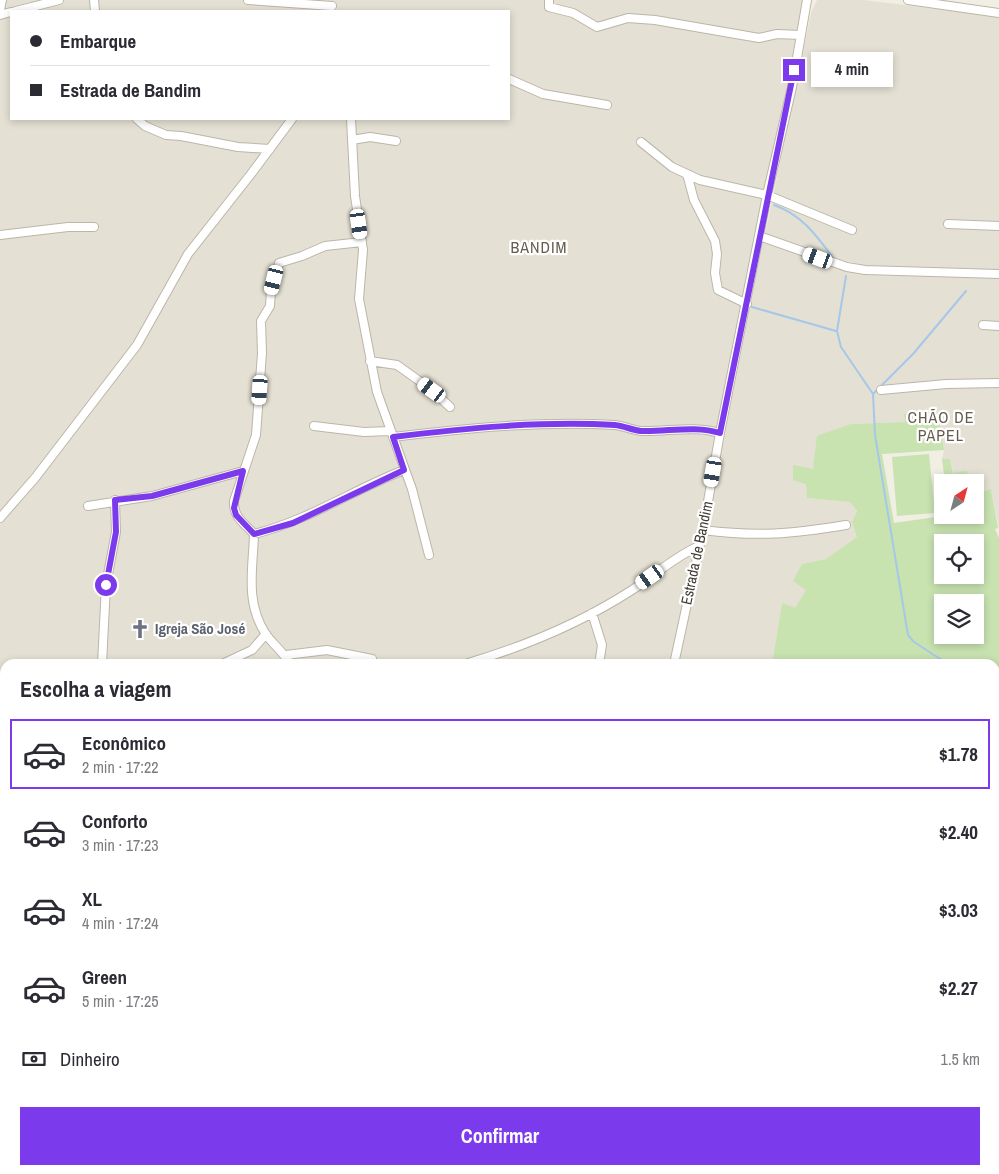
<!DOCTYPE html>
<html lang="pt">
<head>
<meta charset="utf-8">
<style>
	:root { --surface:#fff; --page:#f2f2f3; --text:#2b2b33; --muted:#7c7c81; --line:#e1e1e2; --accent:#7c3aed }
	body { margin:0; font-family:"Archivo Narrow",sans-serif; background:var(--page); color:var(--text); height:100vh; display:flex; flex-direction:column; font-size:19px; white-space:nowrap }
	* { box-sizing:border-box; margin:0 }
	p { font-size:16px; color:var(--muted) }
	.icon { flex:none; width:28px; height:28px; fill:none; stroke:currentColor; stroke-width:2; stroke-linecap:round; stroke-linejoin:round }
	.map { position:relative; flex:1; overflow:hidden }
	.sheet { position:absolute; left:0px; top:659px; width:1000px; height:516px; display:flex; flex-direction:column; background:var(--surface); border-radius:15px 15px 0 0; box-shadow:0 2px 8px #0003 }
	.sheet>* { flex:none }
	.banner { position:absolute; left:10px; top:10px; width:500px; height:110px; border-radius:0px; box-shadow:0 2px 8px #0003; display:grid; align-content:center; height:110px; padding:0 20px; background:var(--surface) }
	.needle { width:32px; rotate:36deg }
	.controls { position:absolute; left:934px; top:474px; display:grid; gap:10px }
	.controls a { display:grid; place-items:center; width:50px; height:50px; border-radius:0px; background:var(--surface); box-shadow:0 2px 8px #0003; font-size:25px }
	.end { position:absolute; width:22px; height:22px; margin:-11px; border:6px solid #7c3aed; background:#fff; box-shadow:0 0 0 2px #fff }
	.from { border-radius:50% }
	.bubble { position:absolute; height:35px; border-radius:0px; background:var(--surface); box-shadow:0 2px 8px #0003; font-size:16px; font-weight:800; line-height:35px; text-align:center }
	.car { position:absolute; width:15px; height:30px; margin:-15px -8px; border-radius:6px; box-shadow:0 0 4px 1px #0007; background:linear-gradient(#fff 24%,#345 0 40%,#fff 0 76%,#345 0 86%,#fff 0) }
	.banner b { display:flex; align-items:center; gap:18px; height:48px; font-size:19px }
	.banner b+b { border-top:1px solid var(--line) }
	.banner i { width:12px; height:12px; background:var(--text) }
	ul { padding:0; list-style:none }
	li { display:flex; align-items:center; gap:15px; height:70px; margin:0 10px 8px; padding:0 10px; border:2px solid transparent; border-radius:0px }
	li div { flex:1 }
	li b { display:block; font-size:19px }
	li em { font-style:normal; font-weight:800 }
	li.active { border-color:var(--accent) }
	li>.icon { width:45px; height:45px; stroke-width:1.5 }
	h2 { padding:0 20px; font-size:22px; line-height:60px }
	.pay { display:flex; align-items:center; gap:12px; height:55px; padding:0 20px; font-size:19px }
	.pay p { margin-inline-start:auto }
	.button { display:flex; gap:10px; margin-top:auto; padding:10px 20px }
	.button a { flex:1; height:58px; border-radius:0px; background:var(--accent); color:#fff; font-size:20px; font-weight:800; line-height:58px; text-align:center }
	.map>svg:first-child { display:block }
</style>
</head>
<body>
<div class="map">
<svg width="999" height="1174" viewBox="0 0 999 1174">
	<rect width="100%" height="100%" fill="#f1eee4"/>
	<path fill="#e4e0d3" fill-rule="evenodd" d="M2 0H808L673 664H5V984L0 989V9ZM11 11H509V119H11Z
		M817 0H864L999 17V271L883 270 808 251 765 235 811 13Z
		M763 240 828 265 864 275 999 277V528L991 489 975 494V482H956L950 459H942L944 450 904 414 905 422 851 424 813 469 806 484 807 498 850 502 857 511 852 522 857 537 826 559 802 564 807 590 794 609 782 603 772 664H679Z
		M0 1012 5 1041V1160L0 1159Z"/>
	<path fill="#c8e2b0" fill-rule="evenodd" d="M936 410 944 450 882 454 894 523 950 515H975V494L991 489 998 528 995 529 999 538V846L995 848V664H772L782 603 795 608 806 590 793 581 802 564 826 559 857 537 852 522 857 511 850 502 807 498 806 484 793 480V465L813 469 817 436 851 424 905 422 904 414ZM942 542H975V575H942ZM975 602V635H942V602Z
		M929 454 935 513 897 516 892 457Z
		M942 459H950L953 473 967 471 969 479 945 482Z"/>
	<path fill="#a5c8e9" d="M999 865V1174H684L686 1170H995V867Z"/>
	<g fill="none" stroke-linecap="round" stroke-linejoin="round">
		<path stroke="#a5c8e9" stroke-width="2" d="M774 205C802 215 816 235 834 259
			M846 276 837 331 841 347 873 394 875 435 908 635 914 642 948 664
			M752 307 836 331
			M873 394 913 354 966 291
			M995 703 999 713"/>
		<g stroke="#bbb6a8" stroke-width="10">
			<path id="minor" d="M94 0 95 11
				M248 0 332 6
				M549 0V7L573 13 597 27 628 18 655 20 759 38 777 34 800 35
				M908 0 999 13
				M0 10 2 0
				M16 11 59 0
				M0 15 11 12
				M509 79 543 94 607 105
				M137 119 145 126 166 135 181 136 238 147 270 149
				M351 119 355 196 363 250 359 299 377 392 412 489 429 555
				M352 140 370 137 396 141
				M641 142 672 167 700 180 767 195 852 230
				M687 174 694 200 715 241 717 254 715 273 718 290 747 304
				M948 224 999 226
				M0 235 68 227H94
				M759 236 847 267 865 270 999 274
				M983 325 999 326
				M370 361 397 365 432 390 450 407
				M881 390 946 384 999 383
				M314 426 364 432 390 431
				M393 437C466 428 541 421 615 425 624 426 632 430 641 431 667 432 695 425 720 433
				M88 506 152 496 243 471
				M0 518 35 478 137 345 188 254 251 174 292 119
				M703 530C758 537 791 534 846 525
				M254 534C307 521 353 490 404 470
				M592 613 602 645 599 664
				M286 655 327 650 372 659
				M102 664 106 585 116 532 115 500
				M222 664 252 650 266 634
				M290 664C284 652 273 645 265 633 245 601 253 569 254 534 244 523 233 517 234 501L256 435 262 353 261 321 270 306 271 290 279 263 302 256 325 246 362 242
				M465 664C523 647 581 623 632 590 655 575 674 557 699 546
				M674 664 703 530 720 433 767 195 792 87 807 0
				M0 776H5
				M0 831 5 830
				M995 858 999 856
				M0 883 5 882
				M0 996 5 1031
				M0 1052H5
				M0 1115 5 1114
				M0 1164 5 1165
				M28 1170 46 1174
				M331 1170 341 1174
				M405 1174 420 1170"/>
		</g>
		<use href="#minor" stroke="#fff" stroke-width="8"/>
	</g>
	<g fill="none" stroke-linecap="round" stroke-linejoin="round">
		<path stroke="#7c3aed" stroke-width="6" d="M106 585 116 532 115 500 152 496 243 471 234 508 236 515 254 534 293 523 404 470 393 437C466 428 541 421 615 425 624 426 632 430 641 431 667 432 695 425 720 433L794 70"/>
	</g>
	<defs>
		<g id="church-bare" transform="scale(1.5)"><path d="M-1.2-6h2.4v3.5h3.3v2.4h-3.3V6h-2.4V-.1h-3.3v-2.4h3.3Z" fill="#6b7280" stroke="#fff" stroke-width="2.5" paint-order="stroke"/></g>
	</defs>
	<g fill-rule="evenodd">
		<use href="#church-bare" x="140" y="629"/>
	</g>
	<g text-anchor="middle" stroke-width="4.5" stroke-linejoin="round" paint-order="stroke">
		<g font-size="15" fill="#423e35" stroke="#fff">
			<text transform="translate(697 553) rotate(-78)" y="5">Estrada de Bandim</text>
		</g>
		<g font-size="15" font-weight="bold" fill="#5b616d" stroke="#fff" text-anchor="start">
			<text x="155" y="634">Igreja São José</text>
		</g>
		<g font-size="16" letter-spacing="1" fill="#645c4d" stroke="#fff">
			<text x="539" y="253">BANDIM</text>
			<text x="941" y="423">CHÃO DE<tspan x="941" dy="18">PAPEL</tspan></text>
		</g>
	</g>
</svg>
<div class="controls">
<a><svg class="needle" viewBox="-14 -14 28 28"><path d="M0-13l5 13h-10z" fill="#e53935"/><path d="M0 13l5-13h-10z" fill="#7c7c81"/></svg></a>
<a><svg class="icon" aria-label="locate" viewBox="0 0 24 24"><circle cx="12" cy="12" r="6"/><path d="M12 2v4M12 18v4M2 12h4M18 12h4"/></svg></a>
<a><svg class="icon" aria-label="layers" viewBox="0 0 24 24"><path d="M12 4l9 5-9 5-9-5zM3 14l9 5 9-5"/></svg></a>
</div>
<i class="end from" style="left:106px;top:585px"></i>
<i class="end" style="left:794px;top:70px"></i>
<div class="bubble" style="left:811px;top:52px;width:82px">4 min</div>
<i class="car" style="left:359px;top:224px;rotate:172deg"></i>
<i class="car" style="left:818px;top:258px;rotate:290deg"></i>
<i class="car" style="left:274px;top:280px;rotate:194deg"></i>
<i class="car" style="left:260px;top:390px;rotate:184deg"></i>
<i class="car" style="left:432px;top:390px;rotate:306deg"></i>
<i class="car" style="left:713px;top:472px;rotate:190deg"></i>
<i class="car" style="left:650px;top:577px;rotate:235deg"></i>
<div class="banner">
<b><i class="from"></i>Embarque</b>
<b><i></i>Estrada de Bandim</b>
</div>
<section class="sheet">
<h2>Escolha a viagem</h2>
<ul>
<li class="active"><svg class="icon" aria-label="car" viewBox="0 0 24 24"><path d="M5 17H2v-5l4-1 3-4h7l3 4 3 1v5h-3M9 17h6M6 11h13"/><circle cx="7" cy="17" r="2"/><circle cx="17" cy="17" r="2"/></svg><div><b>Econômico</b><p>2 min · 17:22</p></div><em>$1.78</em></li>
<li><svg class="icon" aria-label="car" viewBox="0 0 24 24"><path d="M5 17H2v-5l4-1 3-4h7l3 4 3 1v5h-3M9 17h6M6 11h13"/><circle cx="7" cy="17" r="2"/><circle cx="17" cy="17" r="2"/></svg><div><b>Conforto</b><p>3 min · 17:23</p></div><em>$2.40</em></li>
<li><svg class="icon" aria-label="car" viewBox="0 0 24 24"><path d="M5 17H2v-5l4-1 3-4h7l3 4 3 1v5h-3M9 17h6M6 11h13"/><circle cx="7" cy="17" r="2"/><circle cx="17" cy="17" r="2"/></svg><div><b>XL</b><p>4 min · 17:24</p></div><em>$3.03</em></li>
<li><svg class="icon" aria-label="car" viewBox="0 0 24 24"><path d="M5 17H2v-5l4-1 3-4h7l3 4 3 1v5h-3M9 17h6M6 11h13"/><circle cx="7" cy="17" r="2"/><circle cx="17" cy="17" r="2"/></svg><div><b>Green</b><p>5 min · 17:25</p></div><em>$2.27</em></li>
</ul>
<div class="pay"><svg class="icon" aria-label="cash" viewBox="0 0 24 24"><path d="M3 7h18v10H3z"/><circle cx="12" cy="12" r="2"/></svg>Dinheiro<p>1.5 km</p></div>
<div class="button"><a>Confirmar</a></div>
</section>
</div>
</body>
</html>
